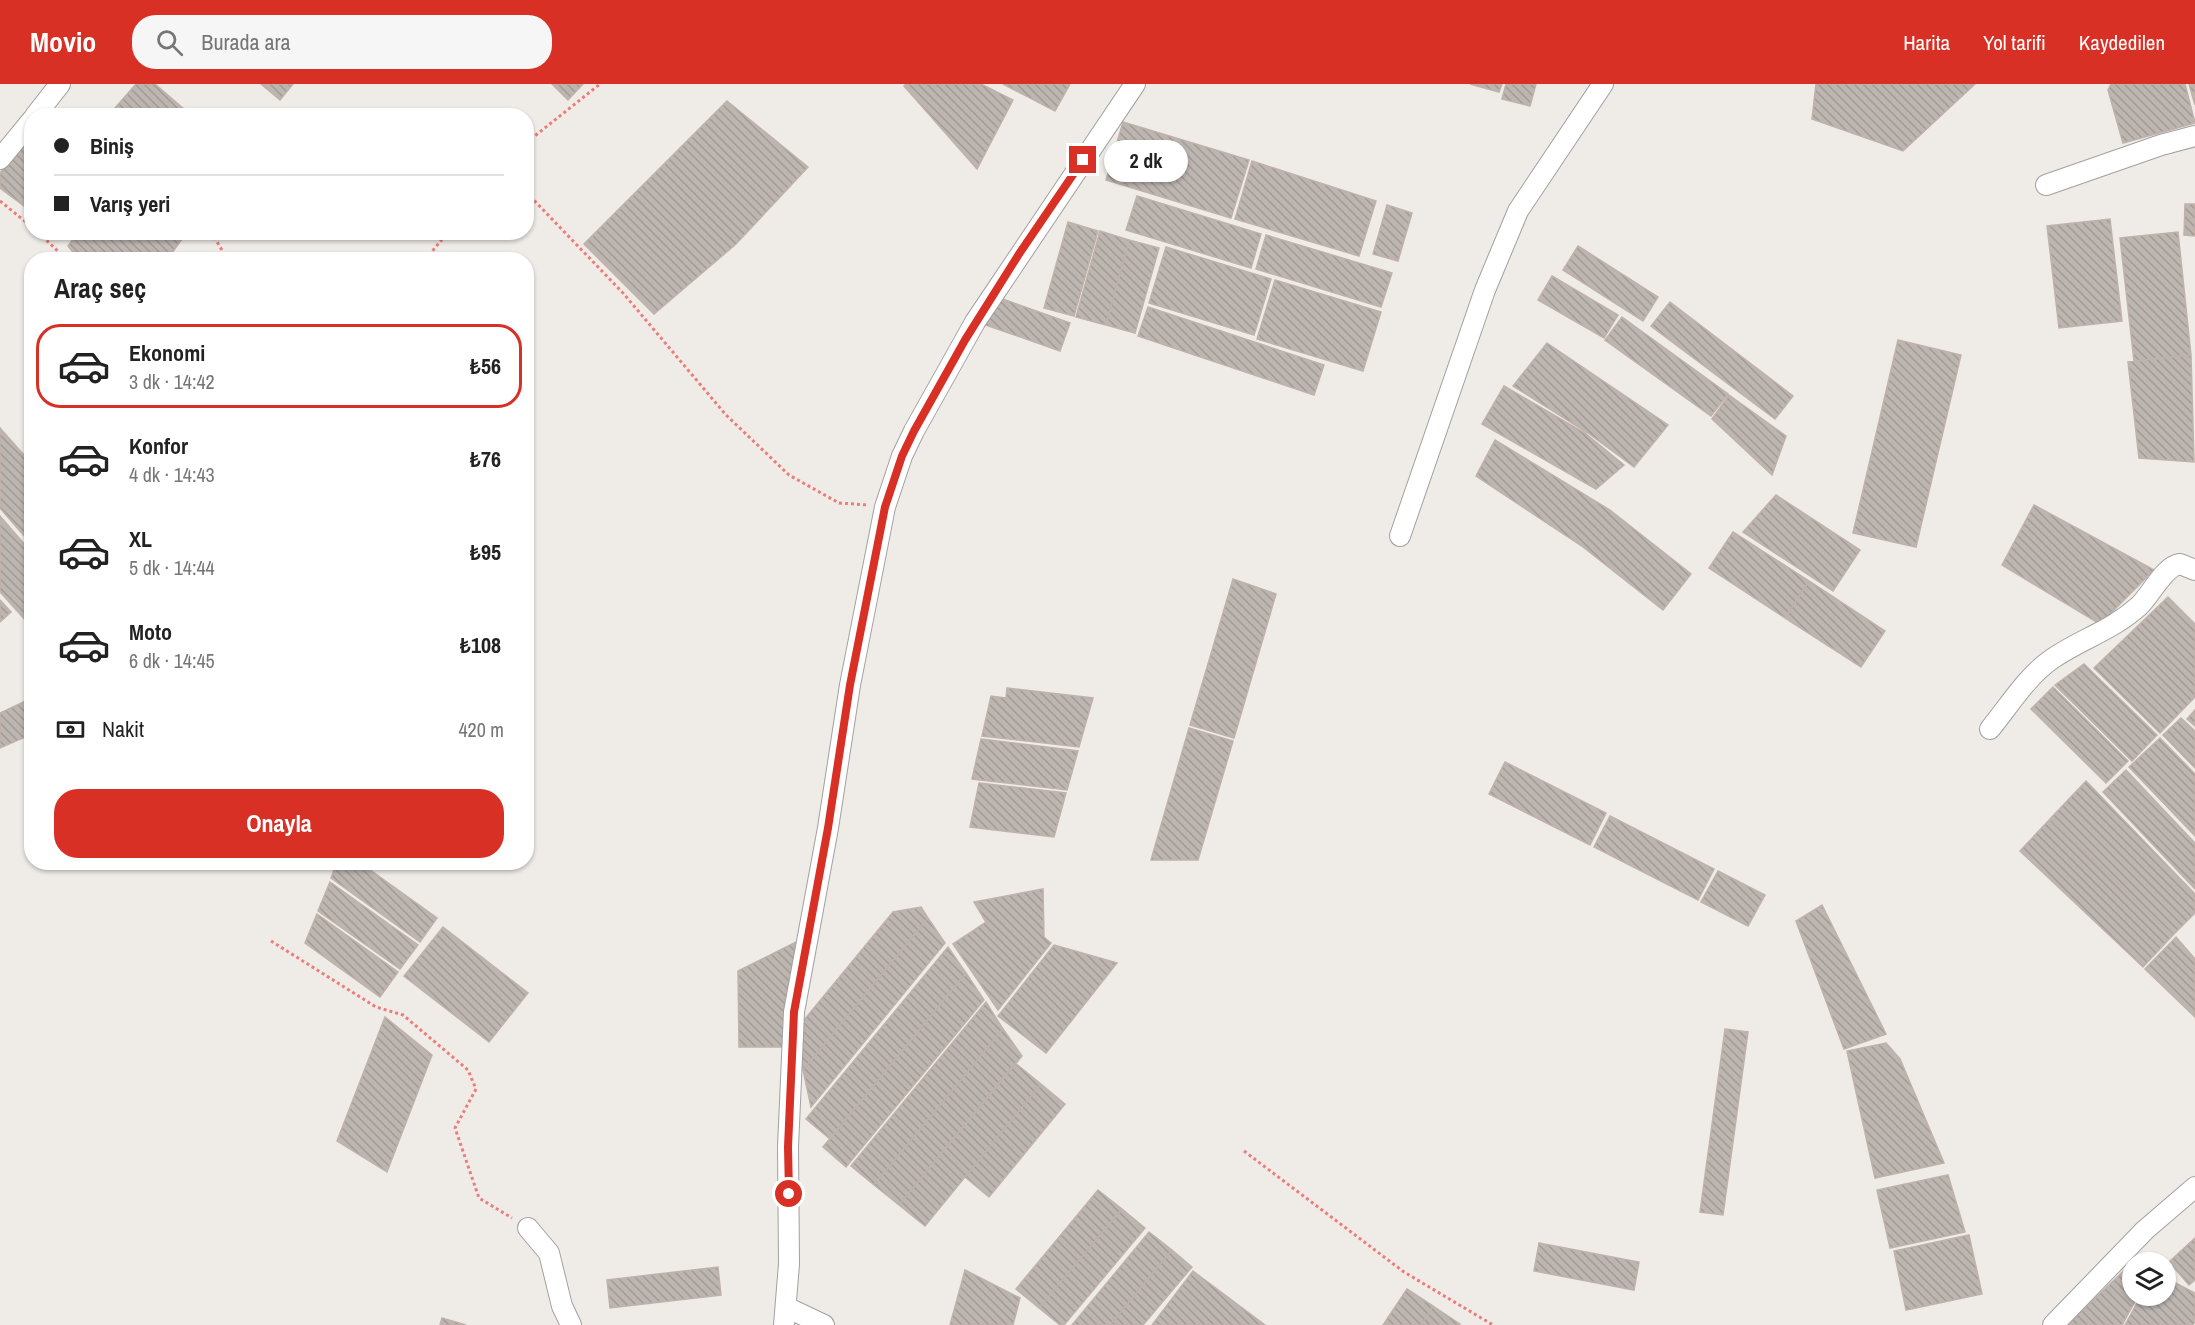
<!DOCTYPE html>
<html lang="tr">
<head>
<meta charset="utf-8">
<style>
	:root { --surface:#fff; --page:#f6f6f6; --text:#222; --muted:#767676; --line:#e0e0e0; --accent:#d93025 }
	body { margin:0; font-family:"Archivo Narrow",sans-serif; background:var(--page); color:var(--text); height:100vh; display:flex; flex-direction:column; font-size:22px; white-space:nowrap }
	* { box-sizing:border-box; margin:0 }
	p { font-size:20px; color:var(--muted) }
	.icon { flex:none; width:33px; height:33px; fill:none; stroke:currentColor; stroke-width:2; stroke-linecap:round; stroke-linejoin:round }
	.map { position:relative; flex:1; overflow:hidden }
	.drawer { position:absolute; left:24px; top:168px; width:510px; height:618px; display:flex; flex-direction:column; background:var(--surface); border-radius:24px; box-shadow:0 2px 4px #0004 }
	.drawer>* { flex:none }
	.hud { position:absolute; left:24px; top:24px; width:510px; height:132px; border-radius:24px; box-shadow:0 2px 4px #0004; display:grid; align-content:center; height:132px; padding:0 30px; background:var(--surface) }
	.controls { position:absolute; left:2122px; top:1168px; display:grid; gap:12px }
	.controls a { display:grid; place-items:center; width:54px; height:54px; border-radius:50%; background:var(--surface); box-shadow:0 2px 4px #0004; font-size:30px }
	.end { position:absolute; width:27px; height:27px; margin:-14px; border:8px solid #d93025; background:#fff; box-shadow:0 0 0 3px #fff }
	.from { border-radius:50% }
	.bubble { position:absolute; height:42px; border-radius:21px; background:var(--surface); box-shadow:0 2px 4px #0004; font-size:20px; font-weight:700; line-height:42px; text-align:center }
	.hud b { display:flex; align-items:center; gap:21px; height:57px; font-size:22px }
	.hud b+b { border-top:2px solid var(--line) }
	.hud i { width:15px; height:15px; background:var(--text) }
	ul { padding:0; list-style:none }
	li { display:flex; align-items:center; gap:18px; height:84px; margin:0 12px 9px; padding:0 18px; border:3px solid transparent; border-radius:24px }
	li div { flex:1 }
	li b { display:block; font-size:22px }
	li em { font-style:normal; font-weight:700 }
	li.selected { border-color:var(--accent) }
	li>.icon { width:54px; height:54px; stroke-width:1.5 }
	h2 { padding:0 30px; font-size:27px; line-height:72px }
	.pay { display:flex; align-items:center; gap:15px; height:66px; padding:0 30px; font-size:22px }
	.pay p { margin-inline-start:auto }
	.button { display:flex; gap:12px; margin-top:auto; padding:12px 30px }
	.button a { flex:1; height:69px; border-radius:24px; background:var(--accent); color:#fff; font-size:24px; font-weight:700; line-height:69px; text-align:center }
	header { display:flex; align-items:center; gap:36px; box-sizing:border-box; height:84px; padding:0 30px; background:var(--accent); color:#fff }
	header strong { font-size:28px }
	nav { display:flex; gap:33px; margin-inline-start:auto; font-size:21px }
	.search { width:420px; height:54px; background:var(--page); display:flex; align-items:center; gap:15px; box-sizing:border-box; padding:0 21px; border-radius:24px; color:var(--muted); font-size:22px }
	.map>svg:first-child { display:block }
</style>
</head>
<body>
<header>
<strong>Movio</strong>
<div class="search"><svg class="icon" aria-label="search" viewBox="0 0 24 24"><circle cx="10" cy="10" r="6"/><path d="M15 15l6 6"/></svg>Burada ara</div>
<nav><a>Harita</a><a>Yol tarifi</a><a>Kaydedilen</a></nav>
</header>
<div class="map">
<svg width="2195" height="1241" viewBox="0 0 2195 1241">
	<defs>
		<pattern id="building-back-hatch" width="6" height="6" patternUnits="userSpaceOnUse" patternTransform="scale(1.5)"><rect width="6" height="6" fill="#bcb5b0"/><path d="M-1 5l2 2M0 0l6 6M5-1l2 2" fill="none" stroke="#a19b97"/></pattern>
	</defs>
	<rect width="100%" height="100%" fill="#efece7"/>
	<path fill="url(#building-back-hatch)" stroke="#c0b2aa" stroke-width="1.5" d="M136 0H155L192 32H124L115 24Z
		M261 0H293L280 16Z
		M552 0H583L568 16Z
		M906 0H981L1013 16 977 85 904 2Z
		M1003 0H1070L1055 27Z
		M1470 0H1502L1499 8Z
		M1506 0H1536L1530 22 1502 15Z
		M1816 0H1975L1903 67 1812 35Z
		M2111 0H2185L2195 39 2123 59 2108 6Z
		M2189 0H2195V21Z
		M727 17 808 83 736 160 654 230 584 160Z
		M1123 38 1249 76 1231 134 1106 96Z
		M32 48V128L0 104V89Z
		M1252 77 1376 117 1359 172 1235 135Z
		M1137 112 1261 150 1251 184 1126 146Z
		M2185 120H2195V152L2184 151Z
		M1387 121 1412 129 1398 177 1373 170Z
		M2110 135 2122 237 2059 244 2047 142Z
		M1068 138 1098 147 1074 232 1044 224Z
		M1100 147 1129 156 1106 241 1076 233Z
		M78 148H187L167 176H79L68 162Z
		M2178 148 2191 271 2134 277 2120 154Z
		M1266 151 1392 189 1381 223 1256 185Z
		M1129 156 1159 164 1135 249 1106 241Z
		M1578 162 1658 213 1643 237 1563 186Z
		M1166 163 1271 195 1254 251 1149 219Z
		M1552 192 1618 231 1604 254 1538 216Z
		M1275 196 1381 228 1363 287 1257 255Z
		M1000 214 1070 239 1060 267 983 240Z
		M1670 218 1793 312 1775 335 1651 242Z
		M1148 223 1324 281 1314 311 1138 252Z
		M1622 233 1728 310 1711 332 1605 256Z
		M1898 256 1961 271 1916 463 1853 449Z
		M1547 259 1668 341 1634 383 1588 349 1513 302Z
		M2191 271 2194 378 2139 374 2128 278Z
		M1504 302 1585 349 1624 381 1596 405 1482 340Z
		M1729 311 1786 352 1772 391 1712 335Z
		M0 344 32 380V461L0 424Z
		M1495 356 1610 426 1691 490 1663 526 1583 463 1476 392Z
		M1776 411 1860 466 1833 507 1743 448Z
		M2034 421 2154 486 2100 540 2002 481Z
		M0 432 32 469V533L27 538 0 508Z
		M1733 448 1809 497 1785 534 1709 484Z
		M1233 495 1276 510 1234 654 1190 641Z
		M1809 497 1885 547 1861 583 1785 534Z
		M2168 513 2195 540V613L2160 649 2094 584Z
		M0 516 11 528 0 538Z
		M2084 580 2157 651 2132 677 2055 601Z
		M2053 603 2128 677 2106 699 2031 625Z
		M1007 604 1093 614 1079 663 982 652 991 612 1006 614Z
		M32 614V650L0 664V629Z
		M2195 626V642L2187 635Z
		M2181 634 2195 647V684L2163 651Z
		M1189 644 1233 657 1198 776H1151Z
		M2160 654 2195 690V752L2129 683Z
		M981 655 1078 667 1067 706 972 695Z
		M1505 678 1606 729 1590 761 1489 710Z
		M2126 686 2195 759V805L2103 708Z
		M2086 697 2195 810V829L2173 851 2050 735Z
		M979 699 1066 709 1054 753 970 743Z
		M1610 732 1714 785 1698 816 1594 763Z
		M2050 735 2173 851 2143 883 2020 767Z
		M337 778H359L437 834 420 858 331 794Z
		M1718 787 1765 811 1748 842 1701 818Z
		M330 798 418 861 400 885 318 827Z
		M1043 805 1044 853 1051 859 998 926 953 860 986 838 974 818Z
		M1822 821 1886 950 1844 965 1796 837Z
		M921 823 928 834 803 986 795 947 893 828Z
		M317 830 398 888 380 913 305 859Z
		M928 834 945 859 811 1023 803 986Z
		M443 843 528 909 489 958 404 892Z
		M2176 853 2195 875V933L2145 885Z
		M796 858 783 963H739L738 887Z
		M1054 861 1117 879 1046 969 998 932Z
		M948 863 966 889 830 1055 806 1035Z
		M966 889 984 916 846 1083 823 1063Z
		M986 918 1003 945 874 1101 851 1082Z
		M385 933 432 971 387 1088 337 1057Z
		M1003 945 1022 972 899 1121 874 1101Z
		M1725 945 1748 948 1723 1131 1700 1128Z
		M1886 959 1900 975 1944 1079 1875 1094 1847 967Z
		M1015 979 1041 1000 925 1142 899 1121Z
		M1041 1000 1065 1020 989 1113 965 1093Z
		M1948 1091 1965 1148 1890 1164 1877 1106Z
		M1098 1106 1122 1125 1039 1224 1016 1205Z
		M1122 1125 1145 1144 1064 1241H1060L1039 1224Z
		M1149 1148 1172 1166 1110 1241H1072Z
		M1969 1151 1982 1210 1906 1226 1894 1167Z
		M2195 1154V1196L2189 1201 2169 1178Z
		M1539 1159 1639 1178 1634 1206 1534 1187Z
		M1172 1166 1192 1183 1143 1241H1110Z
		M2131 1180 2133 1182V1212H2138L2122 1241H2067Z
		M718 1183 721 1211 610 1224 607 1196Z
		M965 1186 1020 1214 1013 1241H950Z
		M1193 1187 1265 1241H1152Z
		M2166 1194 2195 1209V1237L2193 1241H2125L2141 1212H2166Z
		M1407 1205 1433 1222 1421 1241H1383Z
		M1433 1222 1460 1240 1459 1241H1421Z
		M442 1234 466 1241H440Z"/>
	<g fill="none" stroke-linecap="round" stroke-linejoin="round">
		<g stroke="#a1a1a1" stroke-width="22">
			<path id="minor" d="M35 32 60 0
				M0 75 32 36
				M2046 101 2161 61 2195 52
				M1400 452 1485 206 1518 127 1603 0
				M1990 645C2009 622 2027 592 2052 575 2081 555 2111 547 2139 522 2151 511 2164 482 2180 480L2195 486
				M528 1144 549 1169 562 1222 571 1241
				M786 1223 824 1241
				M784 1241 789 1180 788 1063 794 928 828 744 850 601 885 423 902 372 914 347 975 238 1135 0
				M2053 1241 2145 1146 2195 1103"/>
		</g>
		<path stroke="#ed7c7a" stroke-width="3" stroke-dasharray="3 3" stroke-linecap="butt" d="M526 59 600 0
			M526 108 623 209 726 331 789 391 839 419 868 421
			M0 117 32 143
			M38 148 67 176
			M211 148 228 176
			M425 176 448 148
			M271 857 376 923 403 931 468 986 476 1005 455 1044 479 1114 512 1134
			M1244 1067 1404 1188 1493 1241"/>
		<use href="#minor" stroke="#fff" stroke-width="20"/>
	</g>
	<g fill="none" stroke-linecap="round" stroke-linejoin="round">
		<path stroke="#d93025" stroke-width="8" d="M789 1110 788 1063 794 928 828 744 850 601 885 423 902 372 914 347 965 256 1019 170 1083 76"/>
	</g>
</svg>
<div class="controls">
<a><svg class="icon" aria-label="layers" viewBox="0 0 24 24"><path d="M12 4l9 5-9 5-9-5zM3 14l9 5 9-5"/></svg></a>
</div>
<i class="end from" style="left:789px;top:1110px"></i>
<i class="end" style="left:1083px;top:76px"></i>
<div class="bubble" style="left:1104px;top:56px;width:84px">2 dk</div>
<div class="hud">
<b><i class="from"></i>Biniş</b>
<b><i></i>Varış yeri</b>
</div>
<section class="drawer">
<h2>Araç seç</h2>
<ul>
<li class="selected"><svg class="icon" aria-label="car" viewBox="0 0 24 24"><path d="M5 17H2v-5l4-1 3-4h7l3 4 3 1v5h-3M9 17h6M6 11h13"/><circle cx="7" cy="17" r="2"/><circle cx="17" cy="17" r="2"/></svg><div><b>Ekonomi</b><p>3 dk · 14:42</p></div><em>₺56</em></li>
<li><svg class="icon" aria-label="car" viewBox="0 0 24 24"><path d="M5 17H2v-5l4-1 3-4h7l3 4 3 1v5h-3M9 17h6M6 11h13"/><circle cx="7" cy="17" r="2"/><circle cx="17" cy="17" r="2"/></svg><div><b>Konfor</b><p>4 dk · 14:43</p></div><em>₺76</em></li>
<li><svg class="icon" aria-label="car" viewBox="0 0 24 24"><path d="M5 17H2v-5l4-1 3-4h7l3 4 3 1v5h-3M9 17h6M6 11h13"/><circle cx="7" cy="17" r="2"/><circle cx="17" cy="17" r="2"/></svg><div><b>XL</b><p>5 dk · 14:44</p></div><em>₺95</em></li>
<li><svg class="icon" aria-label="car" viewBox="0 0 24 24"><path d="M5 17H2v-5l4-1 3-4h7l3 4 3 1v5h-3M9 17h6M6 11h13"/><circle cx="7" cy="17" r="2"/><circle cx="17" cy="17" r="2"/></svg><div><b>Moto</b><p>6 dk · 14:45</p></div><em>₺108</em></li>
</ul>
<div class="pay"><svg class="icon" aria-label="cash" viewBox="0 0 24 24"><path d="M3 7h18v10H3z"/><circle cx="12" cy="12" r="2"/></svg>Nakit<p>420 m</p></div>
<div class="button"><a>Onayla</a></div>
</section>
</div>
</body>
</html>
